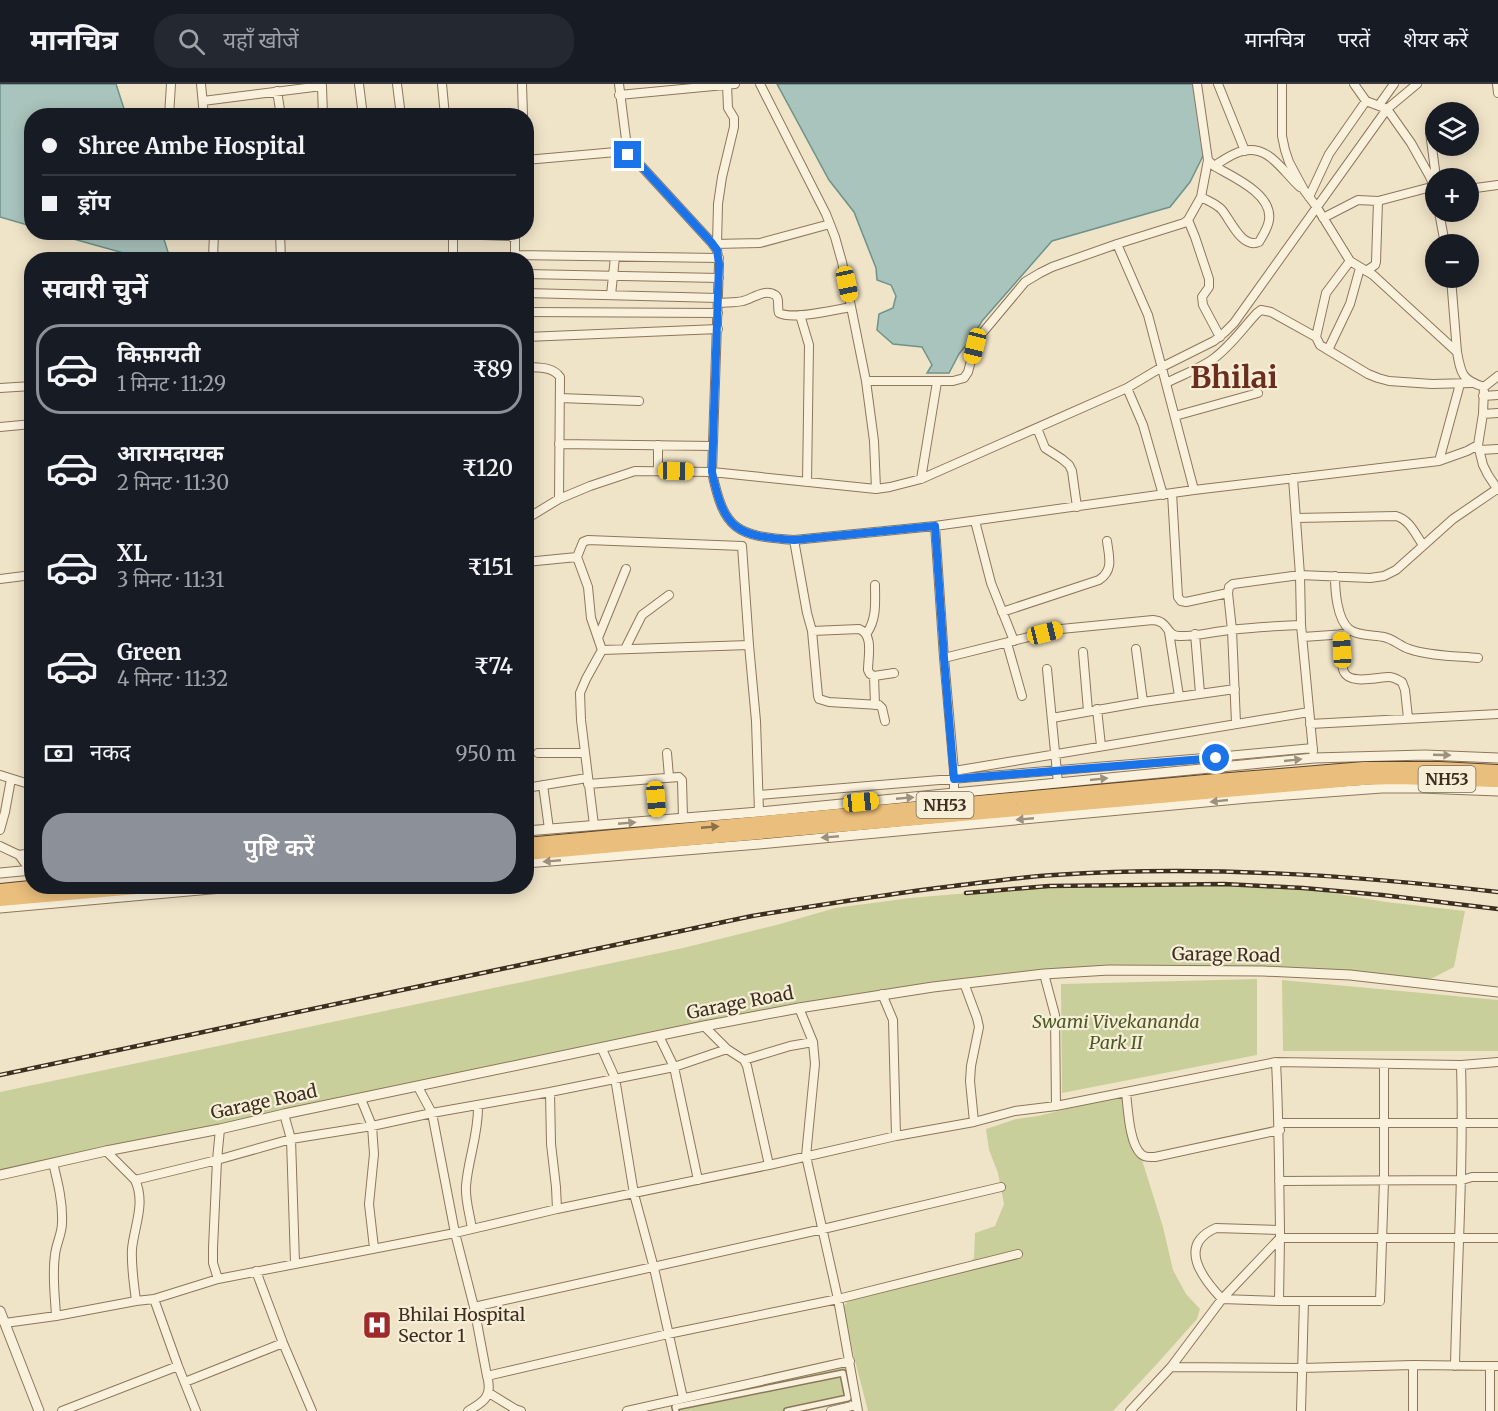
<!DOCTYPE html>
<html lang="hi">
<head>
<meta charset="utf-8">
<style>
	:root { --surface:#171b24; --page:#242831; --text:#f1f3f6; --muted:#9ea1a6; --line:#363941; --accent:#8c9099 }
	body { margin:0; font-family:Merriweather,"Noto Sans Devanagari",serif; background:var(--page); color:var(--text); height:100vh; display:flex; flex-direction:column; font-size:22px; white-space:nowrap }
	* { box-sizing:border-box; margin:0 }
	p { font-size:20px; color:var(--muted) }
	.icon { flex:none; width:33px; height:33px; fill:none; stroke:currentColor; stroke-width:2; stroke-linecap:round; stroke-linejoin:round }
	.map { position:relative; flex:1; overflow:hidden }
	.side { position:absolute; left:24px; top:168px; width:510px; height:642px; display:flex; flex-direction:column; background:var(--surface); border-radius:24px; box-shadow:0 3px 15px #0003 }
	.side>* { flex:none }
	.guide { position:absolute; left:24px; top:24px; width:510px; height:132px; border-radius:24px; box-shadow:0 3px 15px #0003; display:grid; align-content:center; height:132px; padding:0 18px; background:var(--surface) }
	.tools { position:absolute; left:1425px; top:18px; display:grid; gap:12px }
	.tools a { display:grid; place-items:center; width:54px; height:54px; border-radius:50%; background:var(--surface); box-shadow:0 3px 15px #0003; font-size:30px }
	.end { position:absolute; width:27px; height:27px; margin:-14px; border:8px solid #1a73e8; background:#fff; box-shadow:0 0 0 3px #fff }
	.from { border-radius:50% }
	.car { position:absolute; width:18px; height:36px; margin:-18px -9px; border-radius:8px; box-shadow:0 0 4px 2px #0007; background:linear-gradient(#f5c518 24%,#345 0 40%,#f5c518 0 76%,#345 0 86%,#f5c518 0) }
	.guide b { display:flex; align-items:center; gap:21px; height:57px; font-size:22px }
	.guide b+b { border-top:2px solid var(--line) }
	.guide i { width:15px; height:15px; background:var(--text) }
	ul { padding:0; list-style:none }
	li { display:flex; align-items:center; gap:18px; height:90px; margin:0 12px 9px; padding:0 6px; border:3px solid transparent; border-radius:24px }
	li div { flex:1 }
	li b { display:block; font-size:22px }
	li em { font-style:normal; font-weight:600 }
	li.current { border-color:var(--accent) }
	li>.icon { width:54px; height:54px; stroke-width:1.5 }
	h2 { padding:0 18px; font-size:27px; line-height:72px }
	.pay { display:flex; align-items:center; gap:15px; height:66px; padding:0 18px; font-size:22px }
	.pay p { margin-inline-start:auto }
	.action { display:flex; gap:12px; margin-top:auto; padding:12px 18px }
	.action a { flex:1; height:69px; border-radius:24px; background:var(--accent); color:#fff; font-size:24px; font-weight:600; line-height:69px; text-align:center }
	header { display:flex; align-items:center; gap:36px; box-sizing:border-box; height:84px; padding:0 30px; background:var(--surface); border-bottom:2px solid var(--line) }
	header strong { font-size:28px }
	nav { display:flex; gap:33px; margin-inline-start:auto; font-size:21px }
	.search { width:420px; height:54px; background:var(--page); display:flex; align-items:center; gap:15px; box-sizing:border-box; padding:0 21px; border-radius:24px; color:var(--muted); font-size:22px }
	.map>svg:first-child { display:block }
</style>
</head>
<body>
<header>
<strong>मानचित्र</strong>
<div class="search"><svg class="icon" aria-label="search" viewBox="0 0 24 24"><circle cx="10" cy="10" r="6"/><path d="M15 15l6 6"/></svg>यहाँ खोजें</div>
<nav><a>मानचित्र</a><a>परतें</a><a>शेयर करें</a></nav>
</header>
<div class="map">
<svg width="1498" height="1327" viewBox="0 0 1498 1327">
	<rect width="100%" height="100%" fill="#f0e4c8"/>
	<path fill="#c9cf9b" d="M1224 800 1303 804 1386 818 1465 827 1454 883 1423 899 1263 887 1044 890 704 942 0 1091V1008L683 864 780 840 835 824 910 814 1049 802Z
		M1257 895V971L1062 1009 1061 900Z
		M1282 896 1498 916V967H1283Z
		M1120 1012 1123 1015 1163 1143 1173 1186 1186 1210 1200 1225 1197 1235 1156 1281 1113 1327H868L855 1277 843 1223 852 1212 909 1199 956 1190 974 1174 975 1149 995 1142 1004 1120 998 1089 989 1066 986 1045 1016 1035 1038 1032Z
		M845 1283 852 1316 802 1327H674L673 1320Z"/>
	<path fill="#a9c4bc" stroke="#6f938a" stroke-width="1.5" d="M0 0H116L126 31 32 32 31 142 0 133Z
		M777 0H1193L1204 70 1190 98 1170 123 1052 157 982 237 972 254 959 270 949 289H927L932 281 922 263 893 260 877 246 879 230 893 224 896 212 891 201 877 196 876 184 854 128 829 96Z
		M52 149H162L168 168V175H145Z"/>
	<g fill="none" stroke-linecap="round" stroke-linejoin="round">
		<g stroke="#8d765c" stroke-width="8">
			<path id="pedestrian" d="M676 1327 675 1323 843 1289 848 1314 787 1327"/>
		</g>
		<g stroke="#8d765c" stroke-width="10">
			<path id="minor" d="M201 0 204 32
				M359 0 363 32
				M397 0 401 32
				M442 0 445 32
				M522 0 523 32
				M619 0 628 71
				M760 0 826 130 835 153 842 178 866 297 874 357 876 405
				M1218 0 1245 67
				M1282 0V52L1285 66 1289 78 1304 106 1316 122 1350 177 1373 191 1457 268C1461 290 1462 296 1484 303
				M1354 0 1366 17 1387 25 1411 59 1429 91 1436 106
				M1497 0 1498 9
				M277 7 281 32
				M619 11 735 0
				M203 17 322 2 323 32
				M1379 21 1394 0
				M169 32 171 0
				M1430 48 1435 86 1432 97
				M526 76 616 68 632 72 711 158 717 166 719 180 712 388C724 446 736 452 794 456L935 442 1194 406 1439 377 1467 367 1478 361
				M1214 82C1222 77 1230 71 1239 68 1268 58 1282 87 1300 103
				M1468 105 1498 101
				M1201 113C1208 117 1217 120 1222 126 1231 137 1242 165 1259 158 1263 151 1268 144 1269 136 1273 110 1233 93 1214 82L1208 76
				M1309 113 1329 70 1366 17
				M1439 128 1445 160
				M1323 134 1358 116 1378 117 1435 102
				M1188 136 1195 153 1209 195V203L1202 213 1203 221 1220 253
				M280 148 281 176
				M453 148V176
				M453 150 510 152 515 155V175
				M714 160 760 159 830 140
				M717 160 718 120 722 93 734 43V34L728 24 727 0
				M1117 160 1148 231 1194 406
				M515 171 719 174
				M213 176 214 148
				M1350 177 1326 209 1316 253 1320 261 1328 266 1368 290 1378 294 1389 297 1432 300 1472 299
				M1366 187 1375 181 1376 178 1378 117
				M526 190 719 194
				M1451 194 1457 268
				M526 209 718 214
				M611 211 615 173
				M718 219C726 218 735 219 743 217 752 215 765 204 775 211 780 214 777 224 779 229 793 236 834 226 851 223
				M526 228 718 229
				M800 231 809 261 807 398
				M526 253 718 245
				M1328 266 1350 220 1360 184
				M526 283C538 284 552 282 560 293L559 415
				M1498 292 1484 303 1483 330 1478 361 1483 381 1488 391 1498 406
				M866 297H953L964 294 968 288 975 262 979 253 1025 198 1040 189 1052 183 1117 160 1184 139 1188 136 1201 113 1208 76 1197 0
				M1166 299C1182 291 1199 285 1213 275 1230 263 1243 244 1257 229L1261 226 1271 228 1316 253
				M0 304 32 302
				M1127 304 1143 341 1163 411
				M1483 312 1498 311
				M560 314 639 317
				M1483 330 1498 329
				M1175 332 1258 309
				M0 343 32 340
				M1037 344 1045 364 1062 375 1069 381 1072 387 1077 423
				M559 360 713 362
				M1479 366 1498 365
				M1439 377 1460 300
				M658 387V361
				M1293 394 1300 491 1301 541 1313 667
				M921 395 937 298
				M1172 409 1178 513 1181 517 1186 518 1228 509
				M1296 434 1396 432C1410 436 1415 450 1423 461
				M526 435 559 415 590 402 635 387 712 388 876 405 890 403 921 395 1127 304 1162 283 1214 257 1225 248 1234 239 1387 25 1417 0
				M975 437 991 499 1014 557
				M935 442 944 574 954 687V709
				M794 456 807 529 812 547 818 612 819 615 829 618 879 621 882 624 885 637
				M577 473 588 503 591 534 602 566 586 595 580 609 581 636 594 741
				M526 478 577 473 583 458 588 456 742 462 749 561 756 637 759 728
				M1335 492C1335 507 1337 535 1349 545 1357 552 1374 551 1384 553 1393 555 1400 562 1409 565 1429 572 1456 572 1478 574
				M0 495 32 491
				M1002 528 1099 496C1114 486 1109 473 1107 457
				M812 547 859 545C874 550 868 573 868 586L870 590 874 592 894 589
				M1169 548 1179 612
				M867 549C877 534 875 518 875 501
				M1195 550 1200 609
				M1341 550C1341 561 1340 579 1344 588 1350 601 1378 593 1389 593 1394 593 1398 596 1402 598L1405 606 1408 634
				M1303 553 1346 550
				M598 554 626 485
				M1007 559 1022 612
				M625 565 642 531 669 511
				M1136 565 1143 618
				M602 566 749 561
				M1083 568 1088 627
				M944 574 1061 545 1153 536C1169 537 1166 552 1179 552 1193 553 1216 547 1231 546 1254 543 1278 542 1301 541
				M1047 585 1058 699
				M874 592 875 621
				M1097 625 1101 662
				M1052 634 1143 618 1235 605
				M1236 639 1232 546 1228 509 1229 503 1233 500 1300 491 1370 494 1384 492 1396 486 1453 435 1497 405
				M1310 640 1498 630
				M538 669H584
				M667 669 669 693
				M954 687 1309 628
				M0 691 32 701
				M654 695 658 736
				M588 700 679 693 682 696 683 734
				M543 701 549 745
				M526 704 587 694
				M759 711 1216 673 1313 664
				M0 746 5 728 11 695
				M0 762 19 771 30 786
				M19 771 32 769
				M1044 890 1055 931 1056 1022
				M964 899 977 934 979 943 971 982 970 997 974 1038
				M882 910 893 936 896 1052
				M799 924 813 958 815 980 806 1072 838 1215 858 1327
				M704 942 727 965 744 976 747 982 769 1081
				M659 952 674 983 698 1096
				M602 965 615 994 634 1110 654 1184 683 1314
				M744 976 790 962 813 958
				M1276 978C1279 1034 1279 1090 1280 1146V1154L1279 1217 1222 1215C1202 1194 1177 1161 1216 1144L1280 1146
				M418 1003 432 1029 455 1149 474 1223 487 1292C493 1312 484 1318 468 1327
				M550 1008 551 1060 556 1103 557 1125
				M1126 1009C1128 1024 1129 1059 1141 1070 1145 1074 1150 1073 1155 1073L1280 1046
				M361 1015 372 1042 374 1070 369 1120 374 1164
				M284 1030 291 1055 295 1179
				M1280 1039H1498
				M106 1067 135 1096C146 1119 134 1143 132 1165 131 1182 134 1200 136 1217
				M53 1079C58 1099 63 1119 62 1139 62 1150 56 1160 55 1171 52 1191 55 1212 56 1232
				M135 1096 217 1076 291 1055 372 1042 432 1029 550 1008 674 983 727 965
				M1279 1097 1462 1096 1472 1093H1498
				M472 1145C470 1131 465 1116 466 1102 468 1075 479 1049 478 1021
				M256 1187 283 1259 312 1327
				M218 1195 213 1179V1164L217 1076 220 1045
				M154 1215 178 1282 196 1327
				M1279 1217H1380L1384 1097V980
				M474 1223 823 1145 1001 1103
				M5 1239 56 1232 136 1217 154 1215 218 1195 455 1149 557 1125 769 1081 896 1052 974 1038 1015 1027 1056 1022 1276 978 1461 981 1498 978
				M1413 1281V1327
				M1455 1282C1457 1182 1464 1081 1461 981
				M1171 1283 1302 1284 1413 1281 1498 1282
				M487 1292 668 1250 838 1215 1018 1170
				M185 1298 283 1259
				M489 1309 515 1325 521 1327
				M62 1327 178 1282
				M627 1327 850 1277
				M831 1327 856 1321
				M1130 1327 1171 1283 1222 1215 1280 1154H1498
				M1301 1327 1304 1217
				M1490 1327V1283"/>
		</g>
		<g stroke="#8d765c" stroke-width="11">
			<path id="tertiary" d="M526 747 759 728 1314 674 1425 671 1498 674
				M526 779 759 760 1248 714 1382 704H1421L1498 707
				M0 789 32 786
				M0 824 244 802
				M0 1091 106 1067 220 1045 284 1030 704 942 799 924 933 903 1044 890 1109 886 1263 887 1350 891 1498 908
				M0 1227 39 1327"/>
		</g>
		<g stroke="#5b4430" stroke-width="14">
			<path id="trunk" d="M526 760 1205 697 1364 684H1440L1498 687
				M526 770 1362 695 1396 694 1498 697
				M0 806 40 802
				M0 816 159 802"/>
		</g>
		<use href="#pedestrian" stroke="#faf1dc" stroke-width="5"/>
		<use href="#minor" stroke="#faf1dc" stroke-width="8"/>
		<use href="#tertiary" stroke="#faf1dc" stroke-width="9"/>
		<use href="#trunk" stroke="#eabe7c" stroke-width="12"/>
		<g stroke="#3d2e20" stroke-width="4.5">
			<path id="rail" d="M966 809 1049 802 1224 800 1303 804 1382 811 1498 825
				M0 991 752 832C820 821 887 810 954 802 987 798 1021 793 1054 791 1202 781 1351 791 1498 808"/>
		</g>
		<use href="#rail" stroke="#f7eed8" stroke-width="2" stroke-dasharray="7" stroke-linecap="butt"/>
	</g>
	<defs><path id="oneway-solid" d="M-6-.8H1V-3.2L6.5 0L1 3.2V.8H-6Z" transform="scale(1.5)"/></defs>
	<g fill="#9c907e">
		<use href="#oneway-solid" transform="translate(1442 671) rotate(2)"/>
		<use href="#oneway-solid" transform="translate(1293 676) rotate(-6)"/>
		<use href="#oneway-solid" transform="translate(1099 695) rotate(-6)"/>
		<use href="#oneway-solid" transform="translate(905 714) rotate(-5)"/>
		<use href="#oneway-solid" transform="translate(1219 717) rotate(174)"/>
		<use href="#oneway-solid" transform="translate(1025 735) rotate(175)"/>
		<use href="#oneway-solid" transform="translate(627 739) rotate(-5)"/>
		<use href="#oneway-solid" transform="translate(830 753) rotate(175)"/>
		<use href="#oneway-solid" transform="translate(552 777) rotate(175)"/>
	</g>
	<use fill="#8b6f49" href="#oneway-solid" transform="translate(710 743) rotate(-5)"/>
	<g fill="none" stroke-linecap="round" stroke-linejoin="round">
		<path stroke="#1a73e8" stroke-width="8" d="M628 71 632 72 711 158 717 166 719 180 712 388C724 446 736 452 794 456L935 442 944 574 954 695 1216 674"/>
	</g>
	<defs>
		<g id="hospital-square" transform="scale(1.5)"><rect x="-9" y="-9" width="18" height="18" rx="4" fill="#9e2a2b" stroke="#f7eed8"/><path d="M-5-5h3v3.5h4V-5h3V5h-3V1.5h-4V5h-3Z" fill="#fff"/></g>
	</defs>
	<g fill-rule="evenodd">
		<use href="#hospital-square" x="377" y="1241"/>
	</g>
	<g text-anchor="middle" stroke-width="4.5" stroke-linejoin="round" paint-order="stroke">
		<g fill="#f7eed8" stroke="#756857" stroke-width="1.5">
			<rect x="1418.5" y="682" width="57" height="26" rx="4.5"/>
			<rect x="916.5" y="708" width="57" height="26" rx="4.5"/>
		</g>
		<g font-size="16" font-weight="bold" fill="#3d2e20">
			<text x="1447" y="701">NH53</text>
			<text x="945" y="727">NH53</text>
		</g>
		<g font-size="18" fill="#3d2e20" stroke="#f7eed8">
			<text transform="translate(1226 871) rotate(1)" y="6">Garage Road</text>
			<text transform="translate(740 919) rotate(-11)" y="6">Garage Road</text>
			<text transform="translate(264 1018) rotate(-12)" y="6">Garage Road</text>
		</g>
		<g font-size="18" font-style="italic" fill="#4d5a26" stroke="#f7eed8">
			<text x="1116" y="944">Swami Vivekananda<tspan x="1116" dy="21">Park II</tspan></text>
		</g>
		<g font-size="18" fill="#3d2e20" stroke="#f7eed8" text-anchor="start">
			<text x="398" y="1237">Bhilai Hospital<tspan x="398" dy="21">Sector 1</tspan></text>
		</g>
		<g font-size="30" font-weight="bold" fill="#6b2e1e" stroke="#f7eed8">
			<text x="1234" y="304">Bhilai</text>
		</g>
	</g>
</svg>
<div class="tools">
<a><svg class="icon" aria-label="layers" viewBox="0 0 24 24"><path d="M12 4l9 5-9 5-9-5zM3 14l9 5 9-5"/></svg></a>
<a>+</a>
<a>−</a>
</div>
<i class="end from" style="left:1216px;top:674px"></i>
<i class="end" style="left:628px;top:71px"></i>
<i class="car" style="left:847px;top:200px;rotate:168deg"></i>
<i class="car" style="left:975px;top:262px;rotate:194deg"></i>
<i class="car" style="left:676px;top:387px;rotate:91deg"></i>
<i class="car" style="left:1045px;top:549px;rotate:76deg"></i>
<i class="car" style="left:1342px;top:566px;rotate:357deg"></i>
<i class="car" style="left:656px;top:715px;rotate:175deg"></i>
<i class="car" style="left:861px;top:718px;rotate:84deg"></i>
<div class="guide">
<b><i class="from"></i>Shree Ambe Hospital</b>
<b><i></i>ड्रॉप</b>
</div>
<section class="side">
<h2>सवारी चुनें</h2>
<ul>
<li class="current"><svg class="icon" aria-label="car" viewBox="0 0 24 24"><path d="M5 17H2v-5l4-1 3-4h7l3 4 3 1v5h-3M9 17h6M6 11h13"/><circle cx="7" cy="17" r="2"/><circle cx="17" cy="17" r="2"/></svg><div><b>किफ़ायती</b><p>1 मिनट · 11:29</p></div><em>₹89</em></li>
<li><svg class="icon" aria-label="car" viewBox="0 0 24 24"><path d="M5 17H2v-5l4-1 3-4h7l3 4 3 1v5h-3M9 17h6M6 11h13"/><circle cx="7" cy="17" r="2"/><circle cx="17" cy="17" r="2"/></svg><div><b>आरामदायक</b><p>2 मिनट · 11:30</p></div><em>₹120</em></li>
<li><svg class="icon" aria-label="car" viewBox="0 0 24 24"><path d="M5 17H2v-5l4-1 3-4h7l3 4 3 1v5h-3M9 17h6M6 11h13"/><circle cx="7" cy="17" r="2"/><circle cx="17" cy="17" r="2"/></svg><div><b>XL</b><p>3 मिनट · 11:31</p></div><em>₹151</em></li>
<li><svg class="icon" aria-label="car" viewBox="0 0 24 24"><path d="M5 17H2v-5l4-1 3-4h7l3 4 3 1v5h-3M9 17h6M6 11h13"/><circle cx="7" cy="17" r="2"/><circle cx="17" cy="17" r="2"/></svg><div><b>Green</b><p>4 मिनट · 11:32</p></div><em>₹74</em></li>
</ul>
<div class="pay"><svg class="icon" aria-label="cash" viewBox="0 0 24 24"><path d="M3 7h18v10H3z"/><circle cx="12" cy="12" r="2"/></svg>नकद<p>950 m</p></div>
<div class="action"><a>पुष्टि करें</a></div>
</section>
</div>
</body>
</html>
